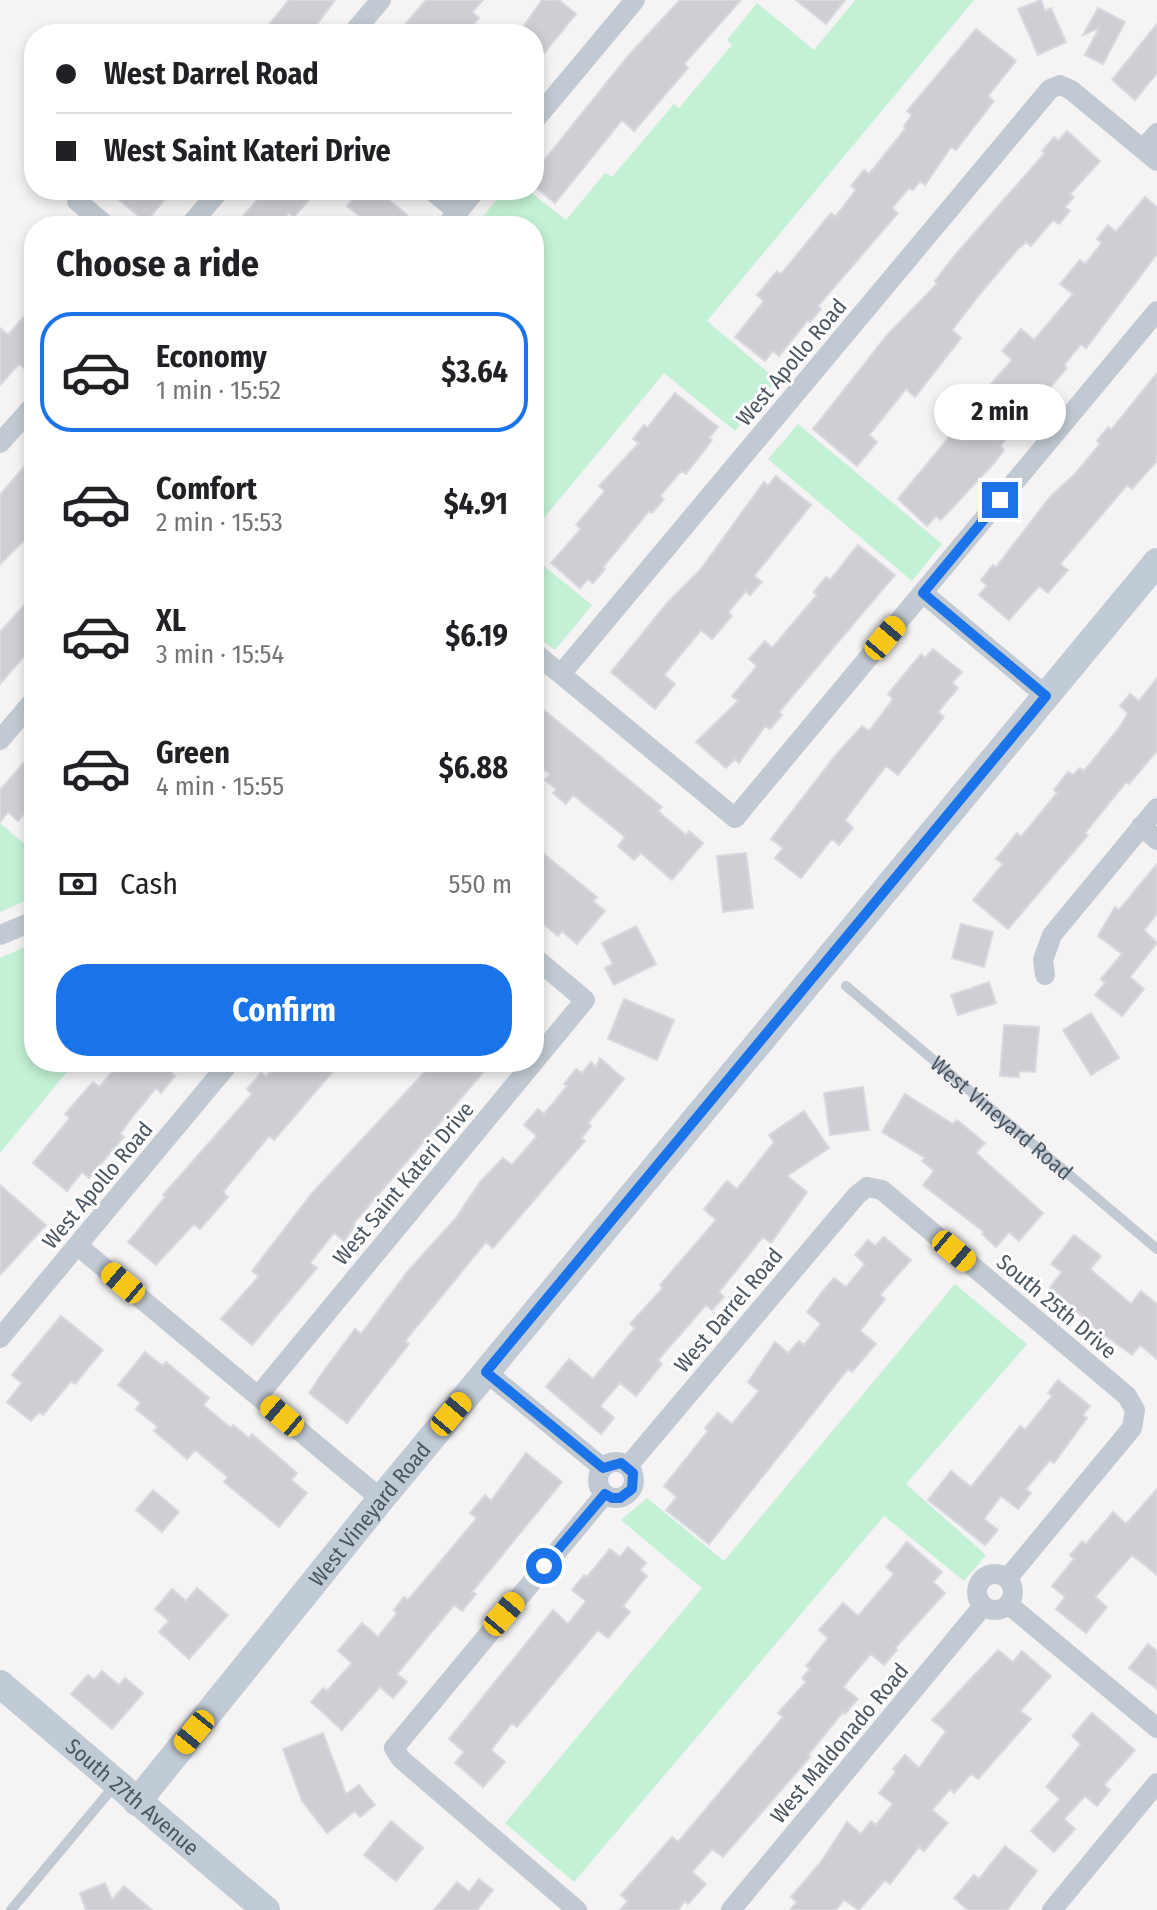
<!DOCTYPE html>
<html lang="en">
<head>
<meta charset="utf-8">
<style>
	:root { --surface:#fff; --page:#f2f2f2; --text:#202124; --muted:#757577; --line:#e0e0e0; --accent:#1a73e8 }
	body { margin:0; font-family:"Fira Sans Condensed",sans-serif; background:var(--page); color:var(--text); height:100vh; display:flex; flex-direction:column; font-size:30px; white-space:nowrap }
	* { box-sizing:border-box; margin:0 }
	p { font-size:26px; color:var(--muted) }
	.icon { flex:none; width:44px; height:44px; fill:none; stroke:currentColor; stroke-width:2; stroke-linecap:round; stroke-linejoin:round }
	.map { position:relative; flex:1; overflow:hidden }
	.drawer { position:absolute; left:24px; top:216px; width:520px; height:856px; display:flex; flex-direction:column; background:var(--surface); border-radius:32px; box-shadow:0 4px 12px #0003 }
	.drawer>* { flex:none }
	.top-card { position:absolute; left:24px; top:24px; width:520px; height:176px; border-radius:32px; box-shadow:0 4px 12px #0003; display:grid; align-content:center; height:176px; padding:0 32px; background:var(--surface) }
	.end { position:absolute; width:36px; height:36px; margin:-18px; border:10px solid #1a73e8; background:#fff; box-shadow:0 0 0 4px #fff }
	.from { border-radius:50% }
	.bubble { position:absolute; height:56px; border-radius:28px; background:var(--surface); box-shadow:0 4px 12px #0003; font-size:26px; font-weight:700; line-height:56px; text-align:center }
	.car { position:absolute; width:24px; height:48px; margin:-24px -12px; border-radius:10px; box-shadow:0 0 6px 2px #0007; background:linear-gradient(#f5c518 24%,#345 0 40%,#f5c518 0 76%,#345 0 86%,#f5c518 0) }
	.top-card b { display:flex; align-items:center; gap:28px; height:76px; font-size:30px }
	.top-card b+b { border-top:2px solid var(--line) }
	.top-card i { width:20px; height:20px; background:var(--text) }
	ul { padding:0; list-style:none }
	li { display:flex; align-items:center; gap:24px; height:120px; margin:0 16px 12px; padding:0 16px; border:4px solid transparent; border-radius:32px }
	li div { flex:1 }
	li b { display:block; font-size:30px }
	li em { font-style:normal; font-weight:700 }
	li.active { border-color:var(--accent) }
	li>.icon { width:72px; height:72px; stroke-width:1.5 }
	h2 { padding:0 32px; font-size:36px; line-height:96px }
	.pay { display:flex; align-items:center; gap:20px; height:88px; padding:0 32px; font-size:30px }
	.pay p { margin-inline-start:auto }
	.button { display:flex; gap:16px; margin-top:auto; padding:16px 32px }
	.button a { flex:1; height:92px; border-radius:32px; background:var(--accent); color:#fff; font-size:32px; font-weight:700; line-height:92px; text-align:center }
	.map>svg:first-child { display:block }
</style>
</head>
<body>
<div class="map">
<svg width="1157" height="1910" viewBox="0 0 1157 1910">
	<rect width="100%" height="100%" fill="#f5f3f3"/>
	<path fill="#c3f1d5" d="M855 0H974L707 321 777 380 735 431 664 373 534 530V226H489L481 219 504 190H528L566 220 605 173 612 177 674 104 679 108 732 45 727 40 757 3 814 50Z
		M798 424 942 544 912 581 768 459Z
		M534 558 592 605 555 650 534 634Z
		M0 823 26 845 34 836V897L0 912Z
		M34 943V1062H75L0 1153V958Z
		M955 1284 1027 1344 906 1484 986 1555 964 1581 884 1516 574 1882 505 1823 702 1588 621 1520 647 1498 724 1561Z"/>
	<path fill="#cdcfd5" stroke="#d7d9de" stroke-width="2" d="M289 0H335L310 34H261Z
		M426 0H483L472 12 479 18 465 34H397Z
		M542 0H559L576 14 534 66V34H518Z
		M680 0H741L684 64 688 68 634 131 622 120 555 203 534 186V173L628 56Z
		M796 0H845L826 24Z
		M1041 0 1045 11 1051 8 1066 42 1038 55 1018 9Z
		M1098 8 1125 22 1103 64 1085 55 1099 28 1083 35Z
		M1157 24V73L1135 100 1112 80Z
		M976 29 1016 61 988 96 994 101 956 150 951 147 925 185 920 181 913 190 909 188 892 208 898 213 818 306 821 309 810 322 808 320 779 356 773 351 765 361 735 337 764 301 757 295 777 271 781 274 831 213 835 217 856 190 851 186 864 170 869 174 906 128 904 126 912 115 907 111Z
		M1067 131 1100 161 1070 194 1074 197 1065 207 1070 211 1059 224 1053 220 1031 246 1026 242 1018 249 980 294 952 330 961 338 915 397 906 389 869 435 877 442 857 466 813 429 888 334 937 284 935 281 955 255 1045 153 1042 151 1054 137 1058 141Z
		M107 190H157L166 198 146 222Z
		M266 190H318L294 217 289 213 278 226H234Z
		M360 190H377L407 215 398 226H355L362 218 347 206Z
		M1145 197 1157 207V254L1086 348 1081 344 1064 365 1067 368 1000 446 1004 450 995 462 941 520 936 516 927 526 898 499 955 430 946 423 958 408 963 412 970 403 979 411 997 389 991 384 1012 360 1002 351 1021 329 1034 340 1073 294 1060 284 1080 260 1085 264 1102 243 1097 239 1108 225 1116 232Z
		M34 305V358L25 369 19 364 0 385V328L8 335Z
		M1157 373V461L1132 489 1127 485 1060 564 1068 570 1048 593 1039 586 1009 620 979 595 987 586 981 580 993 565 996 567 1050 497 1075 474 1100 444 1097 441 1108 427 1111 430Z
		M675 393 718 427 709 438 712 440 686 474 681 471 660 496 664 499 652 513 649 511 603 567 605 569 593 583 588 579 580 588 551 563 581 529 576 525 605 491 599 486 639 443 633 439 644 425 647 428Z
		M34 455V531L0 564V495Z
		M776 476 811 505 754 576 762 582 750 595 746 591 728 612 732 616 712 639 701 630 664 675 675 684 655 709 611 672 668 602 700 570 764 482 768 486Z
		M858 545 895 575 779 712 782 715 770 729 765 726 739 763 735 759 726 768 696 742 738 701 732 696 757 666 749 659 765 641 772 648 817 595 814 592 826 577 830 580Z
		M34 594V645L0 684V632Z
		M933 649 962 672 952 683 958 688 938 712 944 717 898 775 886 766 845 820 853 828 839 845 832 839 801 878 775 858 783 848 771 839 834 757 862 726 869 731 893 699 888 694 921 654 925 658Z
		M1157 678V751L1129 784 1126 782 1085 833 1088 835 1008 929 973 900 1003 864 996 859 1017 833 1021 837 1057 793 1054 790 1068 772 1073 775 1080 768 1084 771 1119 728 1128 713 1120 706 1130 694 1139 701Z
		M534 702 662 807 658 811 686 835 689 831 703 843 672 880 641 853 634 860 618 846 625 837 573 795 566 804 553 793 556 789 545 780 550 774 534 762Z
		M34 751V802L18 821 8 812 0 822V790Z
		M534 846 597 897 593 901 605 911 577 944 562 931 558 936 534 916Z
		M746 853 753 908 723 912 717 856Z
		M1157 864V914L1144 930 1157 943 1130 977 1144 989 1122 1016 1095 995 1105 983 1101 979 1122 954 1098 936 1115 907 1119 910Z
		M961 924 993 932 984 967 952 958Z
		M636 926 656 964 614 985 605 968 613 964 602 943Z
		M989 982 996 1003 958 1015 951 995Z
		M624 999 674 1020 657 1060 608 1039Z
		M1091 1013 1119 1058 1091 1075 1063 1030Z
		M1004 1025 1039 1027 1035 1072 1019 1071V1077L1000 1076Z
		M600 1058 624 1079 588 1123 591 1126 581 1138 585 1141 493 1248 486 1242 405 1341 409 1344 347 1423 309 1393 323 1372 355 1329 361 1334 408 1271 456 1218 480 1182 503 1158 512 1165 537 1136 524 1125 538 1109 544 1114 567 1086 564 1084 576 1069 582 1073 591 1062 596 1067Z
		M121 1062H180L171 1073 175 1076 161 1093 156 1088 133 1116 120 1134 124 1137 110 1153 89 1178 82 1172 67 1191 33 1163 70 1118 65 1114 93 1082 99 1087Z
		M279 1062H341L274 1140 269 1136 223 1192 228 1197 200 1229 194 1224 156 1265 128 1242 165 1197 163 1195 252 1094 247 1089 261 1073 266 1077Z
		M434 1062H492L353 1224 355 1226 344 1241 334 1233 310 1263 317 1268 252 1345 221 1319 259 1276 252 1271 313 1192Z
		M863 1087 869 1130 830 1135 824 1093Z
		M905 1094 953 1124 957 1120 985 1143 976 1153 1043 1213 1019 1241 1009 1232 996 1247 982 1234 984 1232 923 1185 934 1171 922 1161 925 1158 882 1132Z
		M804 1111 829 1148 787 1176 807 1192 771 1243 763 1237 719 1292 724 1297 712 1310 706 1305 658 1360 662 1364 636 1396 620 1383 600 1406 614 1418 601 1434 546 1387 569 1359 593 1379 635 1328 630 1324 663 1288 660 1285 716 1220 704 1209 727 1181 737 1189 774 1142 769 1135Z
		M0 1185 46 1225 0 1275Z
		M1074 1235 1101 1256 1090 1269 1131 1304 1141 1291 1157 1304V1359L1140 1345 1132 1355 1096 1329 1050 1287 1062 1272 1051 1264Z
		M884 1237 911 1260 880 1295 885 1299 860 1331 876 1344 852 1372 848 1369 709 1544 666 1510 677 1497 664 1486 708 1431 705 1428 718 1413 732 1424 759 1391 748 1382 775 1342 788 1353 799 1341 804 1345 821 1324 807 1312 822 1292 834 1278 846 1287 865 1264 855 1255 868 1240 875 1246Z
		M61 1316 103 1350 75 1384 71 1381 43 1415 39 1412 31 1421 7 1402 22 1383 12 1375Z
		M145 1352 163 1366 166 1362 209 1398 203 1405 231 1428 233 1425 249 1438 252 1434 297 1473 291 1480 307 1493 279 1527 224 1482 228 1477 195 1450 187 1459 154 1431 158 1427 136 1409 141 1403 118 1385Z
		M1058 1380 1090 1406 1083 1415 1087 1418 1054 1463 1050 1460 1026 1489 1031 1493 1018 1509 1001 1496 984 1519 998 1530 985 1545 928 1500 951 1471 971 1487 1020 1426 1025 1430 1052 1396 1048 1393Z
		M526 1453 562 1482 472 1592 476 1594 462 1611 454 1605 397 1674 407 1682 393 1698 380 1687 342 1730 311 1702 323 1688 327 1691 352 1663 338 1651 362 1623 378 1637 397 1613 394 1610 404 1597 408 1600 477 1518 470 1513 485 1495 491 1501Z
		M1157 1489V1575L1132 1555 1095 1597 1107 1607 1086 1633 1056 1609 1065 1597 1052 1586 1074 1559 1070 1555 1082 1541 1086 1544 1113 1512 1126 1524Z
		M153 1490 179 1512 162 1532 136 1510Z
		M907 1542 942 1572 933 1582 945 1593 895 1648 897 1650 884 1665 871 1654 856 1671 843 1687 858 1699 845 1714 843 1712 808 1755 810 1757 723 1857 712 1849 692 1872 706 1884 688 1904 685 1901 678 1910H620L628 1901 621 1895 672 1837 678 1842 783 1717 778 1713 806 1682 802 1678 810 1669 806 1666 828 1638 819 1630 843 1603 858 1616 894 1574 886 1567Z
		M628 1547 646 1563 640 1570 647 1576 623 1606 630 1612 608 1638 598 1630 517 1727 512 1723 491 1750 505 1762 483 1787 455 1763 464 1752 449 1739 553 1610 568 1624 586 1601 572 1590 584 1575 587 1577 610 1549 620 1557Z
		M197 1588 228 1615 189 1659 159 1632 169 1621 155 1609 172 1589 186 1601Z
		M1148 1644 1157 1651V1689L1129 1668Z
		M998 1650 1013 1662 1022 1651 1051 1676 1020 1711 1031 1719 978 1779 971 1774 954 1793 950 1789 932 1810 948 1823 924 1851 919 1847 890 1884 885 1880 859 1910 844 1900 836 1910H790L797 1902 791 1897 821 1862 847 1822 861 1834 871 1821 876 1825 893 1804 879 1793 896 1772 893 1769 905 1755 919 1768 946 1731 932 1720Z
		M102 1671 119 1685 125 1678 143 1693 112 1729 71 1694 88 1675 94 1680Z
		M1092 1713 1135 1750 1104 1785 1110 1790 1097 1806 1085 1796 1064 1819 1075 1829 1054 1852 1031 1831 1060 1799 1046 1787 1081 1744 1072 1736Z
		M323 1733 346 1794 359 1785 375 1805 360 1817 355 1811 327 1833 302 1801 283 1749Z
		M391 1821 423 1848 396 1881 364 1855Z
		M1005 1846 1037 1871 1007 1910H968L954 1898 974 1875 979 1879Z
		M479 1879 493 1890 477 1910H434L457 1882 469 1892Z
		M105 1883 112 1900 124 1886 152 1910H86L80 1893Z"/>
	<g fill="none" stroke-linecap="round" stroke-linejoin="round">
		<g stroke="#c1cad2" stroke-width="10">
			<path id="s1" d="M846 986 1157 1249"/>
			<path d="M11 1910 115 1785"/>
		</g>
		<path stroke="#c1cad2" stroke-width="20" d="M352 34 381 0
			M534 121 635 0
			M1143 149 1157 133
			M431 190 458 212
			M77 201 107 226
			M189 226 220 190
			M446 226 476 190
			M0 443 34 405
			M923 593 1046 696
			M534 652 735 818 1157 311
			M561 674 1050 89 1060 85 1071 90 1157 161
			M0 740 34 700
			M1141 826 1157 840
			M0 935 34 921
			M1045 975 1043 960 1052 935 1157 808
			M78 1246 381 1499
			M0 1338 230 1062
			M486 1372 603 1468
			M258 1396 585 1000 534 957
			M598 1480a18 18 0 1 1 36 0a18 18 0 1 1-36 0Z
			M628 1466 857 1195 867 1187 882 1190 1127 1396 1135 1410 1132 1428 1007 1579
			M977 1592a18 18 0 1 1 36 0a18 18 0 1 1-36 0Z
			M1008 1604 1157 1728
			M577 1910 401 1759 394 1748 605 1494
			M731 1910 983 1606
			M1052 1910 1157 1783"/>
		<g stroke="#c1cbd6" stroke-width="28">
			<path id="s2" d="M0 1684 266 1910"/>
			<path id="s3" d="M137 1802 381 1499 1157 562"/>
		</g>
	</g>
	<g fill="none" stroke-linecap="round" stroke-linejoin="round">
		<path stroke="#1a73e8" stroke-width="10" d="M544 1566 605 1494 612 1498H620L632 1489 633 1473 621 1463 603 1468 486 1372 1046 696 923 593 1000 500"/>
	</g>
	<g text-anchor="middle" stroke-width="6" stroke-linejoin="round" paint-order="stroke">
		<g font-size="22" fill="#4a5661" stroke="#fff">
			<text transform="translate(791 362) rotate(-50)" y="8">West Apollo Road</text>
			<text dy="8" stroke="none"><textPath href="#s1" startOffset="204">West Vineyard Road</textPath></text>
			<text transform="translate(403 1183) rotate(-50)" y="8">West Saint Kateri Drive</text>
			<text transform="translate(97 1185) rotate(-50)" y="8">West Apollo Road</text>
			<text transform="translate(1057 1306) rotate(40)" y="8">South 25th Drive</text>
			<text transform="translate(728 1310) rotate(-50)" y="8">West Darrel Road</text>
			<text dy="8" stroke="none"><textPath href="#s3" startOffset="370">West Vineyard Road</textPath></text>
			<text transform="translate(839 1743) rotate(-50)" y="8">West Maldonado Road</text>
			<text dy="8" stroke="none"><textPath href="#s2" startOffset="174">South 27th Avenue</textPath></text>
		</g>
	</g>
</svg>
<i class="end from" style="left:544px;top:1566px"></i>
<i class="end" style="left:1000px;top:500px"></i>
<div class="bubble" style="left:934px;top:384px;width:132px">2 min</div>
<i class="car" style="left:885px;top:638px;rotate:40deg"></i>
<i class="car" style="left:954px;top:1251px;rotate:130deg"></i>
<i class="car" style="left:123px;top:1283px;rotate:310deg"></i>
<i class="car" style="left:451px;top:1414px;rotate:40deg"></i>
<i class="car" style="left:282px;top:1416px;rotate:310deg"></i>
<i class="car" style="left:504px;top:1614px;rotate:40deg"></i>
<i class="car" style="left:194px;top:1732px;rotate:219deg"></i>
<div class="top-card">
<b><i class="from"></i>West Darrel Road</b>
<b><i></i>West Saint Kateri Drive</b>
</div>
<section class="drawer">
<h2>Choose a ride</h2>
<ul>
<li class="active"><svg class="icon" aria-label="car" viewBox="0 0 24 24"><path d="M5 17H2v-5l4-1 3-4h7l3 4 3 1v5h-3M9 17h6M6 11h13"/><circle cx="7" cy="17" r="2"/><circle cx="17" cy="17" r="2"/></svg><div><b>Economy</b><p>1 min · 15:52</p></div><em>$3.64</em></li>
<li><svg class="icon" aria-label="car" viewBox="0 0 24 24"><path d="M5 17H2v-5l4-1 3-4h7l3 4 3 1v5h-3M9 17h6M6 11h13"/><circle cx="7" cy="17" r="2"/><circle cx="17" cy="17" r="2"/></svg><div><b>Comfort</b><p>2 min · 15:53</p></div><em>$4.91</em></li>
<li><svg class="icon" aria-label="car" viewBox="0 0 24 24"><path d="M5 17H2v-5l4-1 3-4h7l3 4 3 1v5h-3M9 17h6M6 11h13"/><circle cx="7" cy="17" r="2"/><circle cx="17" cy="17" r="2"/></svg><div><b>XL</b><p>3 min · 15:54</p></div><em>$6.19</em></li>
<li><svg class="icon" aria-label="car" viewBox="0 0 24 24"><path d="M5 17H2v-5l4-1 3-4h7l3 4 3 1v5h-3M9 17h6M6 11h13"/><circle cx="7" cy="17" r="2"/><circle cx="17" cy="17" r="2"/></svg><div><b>Green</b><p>4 min · 15:55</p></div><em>$6.88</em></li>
</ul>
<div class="pay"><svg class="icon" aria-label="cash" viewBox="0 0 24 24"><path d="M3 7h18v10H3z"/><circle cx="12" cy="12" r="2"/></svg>Cash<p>550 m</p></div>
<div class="button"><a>Confirm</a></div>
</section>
</div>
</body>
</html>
